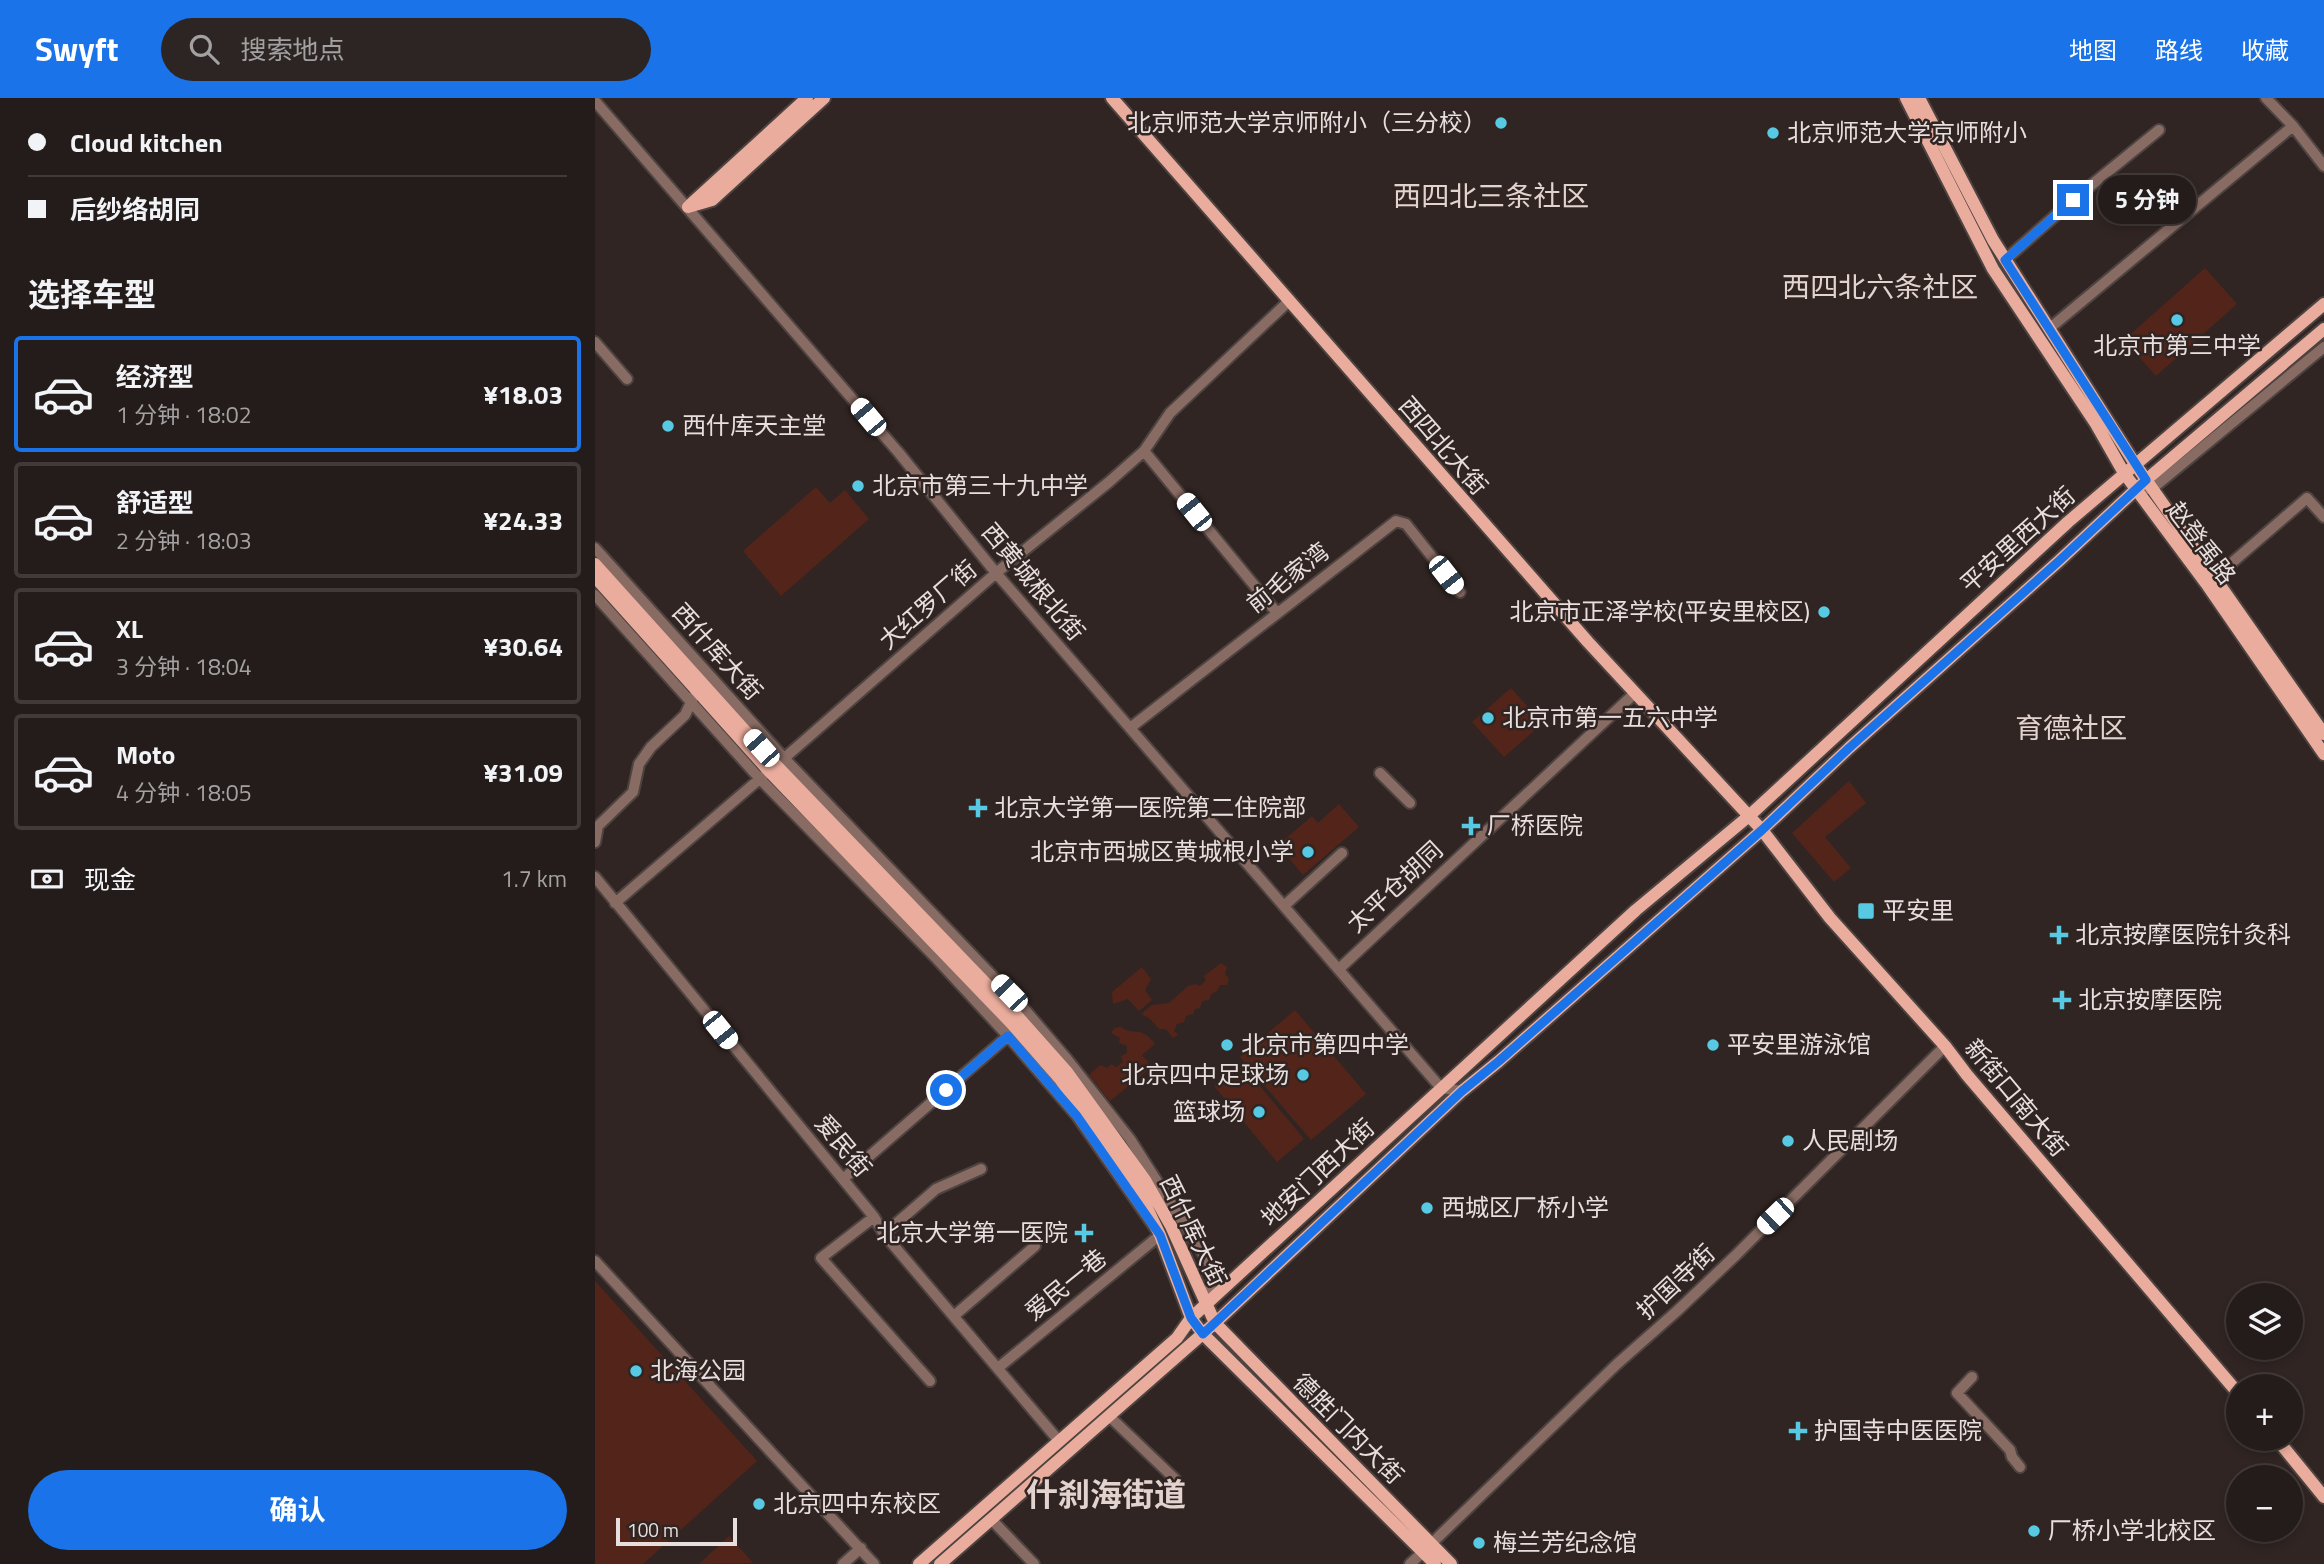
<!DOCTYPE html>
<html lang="zh">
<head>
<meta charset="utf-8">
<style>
	:root { --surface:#241c1a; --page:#2c2523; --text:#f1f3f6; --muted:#a3a1a2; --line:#413a39; --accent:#1a73e8 }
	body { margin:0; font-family:"Titillium Web","Noto Sans SC",sans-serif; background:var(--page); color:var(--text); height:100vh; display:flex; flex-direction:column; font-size:26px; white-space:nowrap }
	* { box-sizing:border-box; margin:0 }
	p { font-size:23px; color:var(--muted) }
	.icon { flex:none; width:38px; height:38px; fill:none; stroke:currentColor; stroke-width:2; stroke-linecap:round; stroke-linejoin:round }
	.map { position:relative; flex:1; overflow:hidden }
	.drawer { display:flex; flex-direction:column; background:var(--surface); width:595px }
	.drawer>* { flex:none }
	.guide { display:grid; align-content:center; height:154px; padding:0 28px; background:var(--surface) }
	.buttons { position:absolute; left:1631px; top:1185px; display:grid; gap:14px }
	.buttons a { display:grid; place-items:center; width:77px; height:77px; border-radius:50%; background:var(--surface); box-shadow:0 4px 10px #0003,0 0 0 2px var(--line); font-size:35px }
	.scale { position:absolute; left:21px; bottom:18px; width:121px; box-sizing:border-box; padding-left:7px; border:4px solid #e7dfdd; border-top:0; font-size:19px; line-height:24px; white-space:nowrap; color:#e7dfdd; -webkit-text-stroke:5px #302522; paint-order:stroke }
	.end { position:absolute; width:32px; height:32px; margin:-16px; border:9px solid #1a73e8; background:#fff; box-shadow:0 0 0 4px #fff }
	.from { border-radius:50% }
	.bubble { position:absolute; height:49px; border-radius:24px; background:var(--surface); box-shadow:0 4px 10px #0003,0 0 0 2px var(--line); font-size:23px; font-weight:700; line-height:49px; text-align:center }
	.car { position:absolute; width:21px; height:42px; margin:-21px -10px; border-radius:9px; box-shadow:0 0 5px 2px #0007; background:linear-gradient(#fff 24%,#345 0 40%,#fff 0 76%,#345 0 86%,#fff 0) }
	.guide b { display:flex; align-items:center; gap:24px; height:66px; font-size:26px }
	.guide b+b { border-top:2px solid var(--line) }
	.guide i { width:18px; height:18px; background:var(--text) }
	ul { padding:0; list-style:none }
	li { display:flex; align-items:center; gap:21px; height:116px; margin:0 14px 10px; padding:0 14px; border:4px solid var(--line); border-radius:7px }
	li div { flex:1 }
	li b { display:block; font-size:26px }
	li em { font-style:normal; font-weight:700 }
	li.active { border-color:var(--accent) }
	li>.icon { width:63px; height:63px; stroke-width:1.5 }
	h2 { padding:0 28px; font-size:32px; line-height:84px }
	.pay { display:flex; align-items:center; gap:18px; height:77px; padding:0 28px; font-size:26px }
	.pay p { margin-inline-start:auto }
	.primary-button { display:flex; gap:14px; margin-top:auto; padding:14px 28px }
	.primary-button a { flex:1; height:80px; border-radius:42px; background:var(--accent); color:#fff; font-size:28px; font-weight:700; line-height:80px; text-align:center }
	header { display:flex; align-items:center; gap:42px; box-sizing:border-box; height:98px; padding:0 35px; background:var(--accent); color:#fff }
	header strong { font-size:33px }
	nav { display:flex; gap:38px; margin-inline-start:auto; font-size:24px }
	.search { width:490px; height:63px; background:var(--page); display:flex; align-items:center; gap:18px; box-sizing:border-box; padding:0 24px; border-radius:38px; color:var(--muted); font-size:26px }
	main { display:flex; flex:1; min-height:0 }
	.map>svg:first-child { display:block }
</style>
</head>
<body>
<header>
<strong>Swyft</strong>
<div class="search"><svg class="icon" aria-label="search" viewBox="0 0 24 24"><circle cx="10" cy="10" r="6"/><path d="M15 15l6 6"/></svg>搜索地点</div>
<nav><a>地图</a><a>路线</a><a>收藏</a></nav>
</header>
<main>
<section class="drawer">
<div class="guide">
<b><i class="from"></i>Cloud kitchen</b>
<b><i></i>后纱络胡同</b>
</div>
<h2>选择车型</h2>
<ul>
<li class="active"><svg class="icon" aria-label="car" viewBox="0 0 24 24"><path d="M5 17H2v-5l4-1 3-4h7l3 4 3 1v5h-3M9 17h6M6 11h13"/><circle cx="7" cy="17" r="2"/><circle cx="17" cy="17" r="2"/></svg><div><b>经济型</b><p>1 分钟 · 18:02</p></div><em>¥18.03</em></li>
<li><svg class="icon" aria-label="car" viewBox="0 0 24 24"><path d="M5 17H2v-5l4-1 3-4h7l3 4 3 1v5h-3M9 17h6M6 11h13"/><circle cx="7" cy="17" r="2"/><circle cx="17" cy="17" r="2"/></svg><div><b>舒适型</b><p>2 分钟 · 18:03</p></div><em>¥24.33</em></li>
<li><svg class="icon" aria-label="car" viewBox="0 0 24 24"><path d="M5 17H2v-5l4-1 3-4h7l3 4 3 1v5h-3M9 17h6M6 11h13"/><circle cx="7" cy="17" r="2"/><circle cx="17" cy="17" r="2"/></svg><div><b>XL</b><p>3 分钟 · 18:04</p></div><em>¥30.64</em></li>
<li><svg class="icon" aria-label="car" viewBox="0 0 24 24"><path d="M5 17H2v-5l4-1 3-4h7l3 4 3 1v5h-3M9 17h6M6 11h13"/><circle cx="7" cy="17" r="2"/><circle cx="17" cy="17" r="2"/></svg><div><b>Moto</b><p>4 分钟 · 18:05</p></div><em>¥31.09</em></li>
</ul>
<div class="pay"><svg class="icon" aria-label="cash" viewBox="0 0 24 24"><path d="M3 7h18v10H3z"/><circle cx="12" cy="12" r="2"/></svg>现金<p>1.7 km</p></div>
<div class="primary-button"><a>确认</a></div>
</section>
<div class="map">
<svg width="1729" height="1466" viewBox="0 0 1729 1466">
	<rect width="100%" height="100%" fill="#302522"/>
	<path fill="#53251a" d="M1610 170 1642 206 1561 278 1529 242Z
		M221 389 235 405 250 392 274 421 186 498 148 453Z
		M916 590 943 620 940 632 909 659 877 624Z
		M1254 683 1271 705 1230 739 1256 770 1239 784 1197 735Z
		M744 706 764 729 708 777 683 747 717 718 723 725Z
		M626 865 632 869 630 876 634 881 632 887H625L622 893 616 896 614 902 607 903 605 910 600 911 598 916 591 918 589 924 582 926 579 933 583 937 578 940 571 931H564L554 920 546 916 557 907 574 905 593 888 600 886 605 888 611 882 609 878Z
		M547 869 556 881 550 892 557 902 544 913 533 901 518 906 517 894Z
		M700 912 771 996 716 1042 645 959Z
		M526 929C539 939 545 926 560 946L547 957 557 969 515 1003 494 977 505 967 512 970 516 966 521 969 528 964 526 958 532 955V948L524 945 525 940 516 935 519 930Z
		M646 965 709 1041 682 1064 619 988Z
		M0 1183 162 1363 48 1466H0Z
		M134 1438 158 1465 104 1466Z"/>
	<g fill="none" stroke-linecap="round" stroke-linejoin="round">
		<g stroke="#4d4340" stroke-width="14">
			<path id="minor" d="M1671 0 1698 28 1729 68
				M0 3 304 355 401 475 846 990 867 993
				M1410 162 1478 102 1564 32
				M1455 230 1698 28
				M0 244 32 281
				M549 353 682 515
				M1551 391 1558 390 1729 249
				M0 450 189 660 431 913 472 961 535 1041 619 1173 611 1207
				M1618 481 1712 400 1729 419
				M0 497 165 681 341 860 413 938 482 1018 565 1137 403 1270
				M535 630 801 423 811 426 865 494
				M186 663 401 475 514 384 549 353 575 315 694 203
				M785 675 815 705
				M0 744 3 728 38 694 44 666 56 649 90 617 99 598
				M0 779 279 1119 289 1136 464 1343
				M20 805 168 678
				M689 808 747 755
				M744 871 1040 595
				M248 1081 413 938
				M279 1119 226 1160 335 1283
				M289 1136 341 1091 386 1071
				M0 1163 279 1466
				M360 1217 440 1148
				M1377 1279 1362 1295 1415 1352 1417 1359 1425 1369
				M514 1318 580 1381
				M396 1421 439 1466
				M836 1446 1022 1266 1082 1213 1141 1157 1350 948
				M248 1466 266 1450
				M815 1466 828 1454"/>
		</g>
		<g stroke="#4d4340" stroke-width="16">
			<path id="major" d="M517 0 993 544 1167 732 1235 820 1350 948 1372 977 1643 1295
				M1311 0 1398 171 1501 326 1529 375 1613 488 1729 656
				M1324 0 1398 142 1540 366 1729 636
				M95 107 212 0
				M93 109 117 102 229 0
				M0 466 181 667 424 920 472 974 550 1082 576 1128 620 1225 856 1466
				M0 479 174 673 417 926 465 981 542 1089 565 1137 596 1220 608 1236 840 1466
				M1681 1340 1729 1399
				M324 1466 582 1240 596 1220 1041 812 1154 718 1473 424 1729 206
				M345 1466 620 1225 867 993 904 963 1167 732 1254 650 1465 462 1551 382 1729 231"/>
		</g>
		<use href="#minor" stroke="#886b63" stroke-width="10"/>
		<use href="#major" stroke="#eaad9d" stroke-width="12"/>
	</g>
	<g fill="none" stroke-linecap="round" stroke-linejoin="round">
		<path stroke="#1a73e8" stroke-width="9" d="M351 992 413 938 482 1018 565 1137 596 1220 608 1236 867 993 904 963 1167 732 1254 650 1465 462 1551 382 1410 162 1478 102"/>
	</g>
	<g fill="#57c9e3" stroke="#302522" stroke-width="2.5">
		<circle cx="906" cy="25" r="7"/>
		<circle cx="1178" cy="35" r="7"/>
		<circle cx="1582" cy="222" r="7"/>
		<circle cx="73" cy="328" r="7"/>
		<circle cx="263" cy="388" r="7"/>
		<circle cx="1229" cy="514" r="7"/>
		<circle cx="893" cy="620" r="7"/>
		<path d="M379.5 699.5h7v7h7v7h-7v7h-7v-7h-7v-7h7z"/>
		<path d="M872.5 717.5h7v7h7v7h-7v7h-7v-7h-7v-7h7z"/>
		<circle cx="713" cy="754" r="7"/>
		<rect x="1262" y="804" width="18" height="18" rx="3.5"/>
		<path d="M1460.5 826.5h7v7h7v7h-7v7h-7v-7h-7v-7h7z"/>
		<path d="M1463.5 891.5h7v7h7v7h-7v7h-7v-7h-7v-7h7z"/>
		<circle cx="632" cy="947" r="7"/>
		<circle cx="1118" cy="947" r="7"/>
		<circle cx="708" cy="977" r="7"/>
		<circle cx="664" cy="1014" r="7"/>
		<circle cx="1193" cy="1043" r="7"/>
		<circle cx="832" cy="1110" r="7"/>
		<path d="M485.5 1124.5h7v7h7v7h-7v7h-7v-7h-7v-7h7z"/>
		<circle cx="41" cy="1273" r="7"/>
		<path d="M1199.5 1322.5h7v7h7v7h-7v7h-7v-7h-7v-7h7z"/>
		<circle cx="164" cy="1406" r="7"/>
		<circle cx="1439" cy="1433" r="7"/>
		<circle cx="884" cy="1445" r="7"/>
	</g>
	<g text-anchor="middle" stroke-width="5" stroke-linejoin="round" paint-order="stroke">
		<g font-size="24" fill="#e7dfdd" stroke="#302522" text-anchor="start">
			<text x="892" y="33" text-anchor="end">北京师范大学京师附小（三分校）</text>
			<text x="1192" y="43">北京师范大学京师附小</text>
			<text x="1582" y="256" text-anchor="middle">北京市第三中学</text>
			<text x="87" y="336">西什库天主堂</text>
			<text x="277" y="396">北京市第三十九中学</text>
			<text x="1215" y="522" text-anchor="end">北京市正泽学校(平安里校区)</text>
			<text x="907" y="628">北京市第一五六中学</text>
			<text x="399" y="718">北京大学第一医院第二住院部</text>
			<text x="892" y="736">厂桥医院</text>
			<text x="699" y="762" text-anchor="end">北京市西城区黄城根小学</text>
			<text x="1287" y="821">平安里</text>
			<text x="1480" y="845">北京按摩医院针灸科</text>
			<text x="1483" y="910">北京按摩医院</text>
			<text x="646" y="955">北京市第四中学</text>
			<text x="1132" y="955">平安里游泳馆</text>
			<text x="694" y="985" text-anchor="end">北京四中足球场</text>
			<text x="650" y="1022" text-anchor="end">篮球场</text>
			<text x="1207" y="1051">人民剧场</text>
			<text x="846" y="1118">西城区厂桥小学</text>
			<text x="473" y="1143" text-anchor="end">北京大学第一医院</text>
			<text x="55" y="1281">北海公园</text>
			<text x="1219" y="1341">护国寺中医医院</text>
			<text x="178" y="1414">北京四中东校区</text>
			<text x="1453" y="1441">厂桥小学北校区</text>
			<text x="898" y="1453">梅兰芳纪念馆</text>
		</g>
		<g font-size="24" fill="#e7dfdd" stroke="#302522">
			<text transform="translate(848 348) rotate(49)" y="8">西四北大街</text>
			<text transform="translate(1423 442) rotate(-42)" y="8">平安里西大街</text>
			<text transform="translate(1606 445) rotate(53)" y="8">赵登禹路</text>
			<text transform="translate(693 480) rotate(-38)" y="8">前毛家湾</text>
			<text transform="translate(438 484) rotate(50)" y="8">西黄城根北街</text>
			<text transform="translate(333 507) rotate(-41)" y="8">大红罗厂街</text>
			<text transform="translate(122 554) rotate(48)" y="8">西什库大街</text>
			<text transform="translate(800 789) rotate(-43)" y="8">太平仓胡同</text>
			<text transform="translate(1421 1000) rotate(50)" y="8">新街口南大街</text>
			<text transform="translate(248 1048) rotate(50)" y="8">爱民街</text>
			<text transform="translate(723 1075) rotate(-43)" y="8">地安门西大街</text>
			<text transform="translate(598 1133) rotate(64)" y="8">西什库大街</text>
			<text transform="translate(1081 1184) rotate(-43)" y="8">护国寺街</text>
			<text transform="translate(471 1187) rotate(-39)" y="8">爱民一巷</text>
			<text transform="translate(753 1331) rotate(45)" y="8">德胜门内大街</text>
		</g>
		<g font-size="28" fill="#e3d3cf" stroke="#302522">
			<text x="896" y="108">西四北三条社区</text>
			<text x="1285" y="199">西四北六条社区</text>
			<text x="1476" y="640">育德社区</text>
		</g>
		<g font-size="32" font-weight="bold" fill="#e3d3cf" stroke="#302522">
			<text x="511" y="1408">什刹海街道</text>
		</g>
	</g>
</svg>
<div class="buttons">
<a><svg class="icon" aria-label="layers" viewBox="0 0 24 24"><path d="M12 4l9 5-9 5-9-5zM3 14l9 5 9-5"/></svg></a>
<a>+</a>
<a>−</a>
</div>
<div class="scale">100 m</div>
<i class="end from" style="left:351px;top:992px"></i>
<i class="end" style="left:1478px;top:102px"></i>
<div class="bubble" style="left:1503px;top:77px;width:98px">5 分钟</div>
<i class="car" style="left:273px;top:319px;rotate:320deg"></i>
<i class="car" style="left:599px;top:414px;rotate:321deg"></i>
<i class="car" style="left:851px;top:477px;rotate:142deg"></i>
<i class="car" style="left:166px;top:650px;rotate:318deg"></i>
<i class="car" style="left:414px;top:895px;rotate:316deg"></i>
<i class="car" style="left:125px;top:932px;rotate:141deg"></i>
<i class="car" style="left:1180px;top:1118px;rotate:226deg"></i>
</div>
</main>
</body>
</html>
